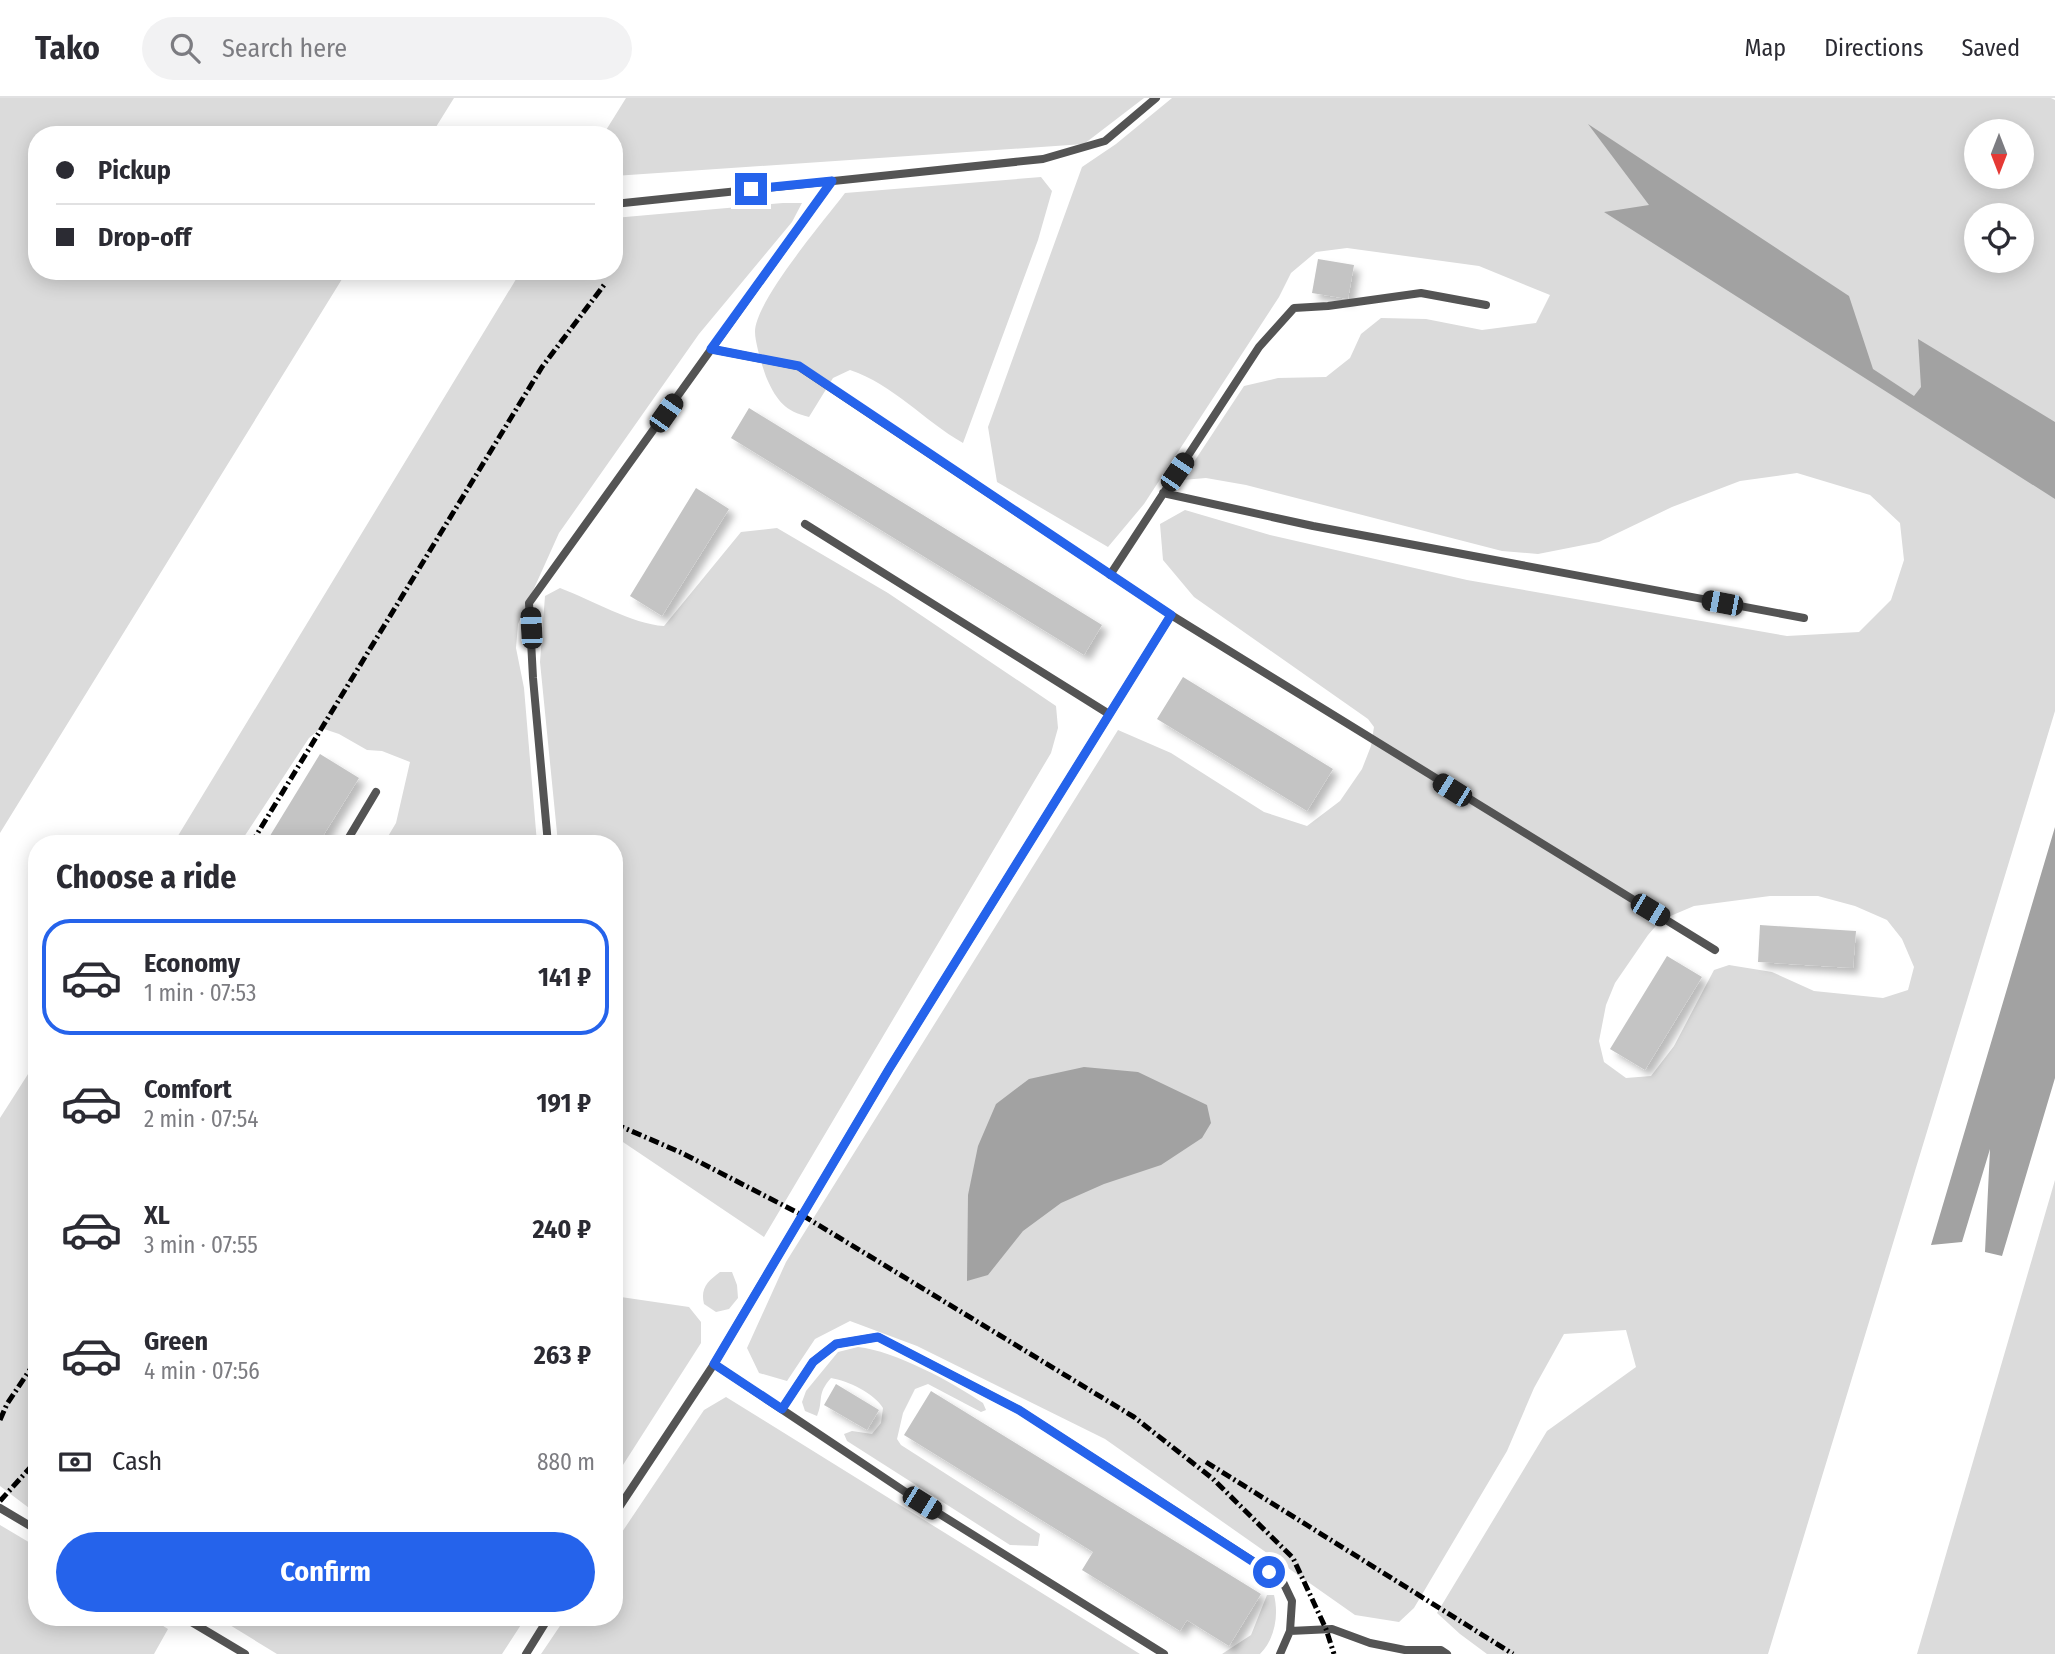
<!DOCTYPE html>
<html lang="en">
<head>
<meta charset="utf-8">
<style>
	:root { --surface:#fff; --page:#f2f2f3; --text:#2b2b33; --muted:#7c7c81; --line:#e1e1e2; --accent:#2563eb }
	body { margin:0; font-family:"Fira Sans Condensed",sans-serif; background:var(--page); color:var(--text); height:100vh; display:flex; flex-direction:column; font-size:26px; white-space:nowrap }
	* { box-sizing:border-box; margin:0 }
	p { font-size:23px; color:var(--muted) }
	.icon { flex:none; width:38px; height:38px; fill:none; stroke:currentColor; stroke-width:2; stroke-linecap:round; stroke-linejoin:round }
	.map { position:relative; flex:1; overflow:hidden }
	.drawer { position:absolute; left:28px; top:737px; width:595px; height:791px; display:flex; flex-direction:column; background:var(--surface); border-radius:28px; box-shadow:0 4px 18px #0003 }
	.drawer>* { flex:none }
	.guide { position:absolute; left:28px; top:28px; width:595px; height:154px; border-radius:28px; box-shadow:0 4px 18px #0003; display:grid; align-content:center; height:154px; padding:0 28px; background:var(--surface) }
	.needle { width:46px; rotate:180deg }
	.buttons { position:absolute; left:1964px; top:21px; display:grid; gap:14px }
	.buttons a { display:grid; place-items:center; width:70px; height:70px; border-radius:50%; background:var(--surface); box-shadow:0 4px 18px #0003; font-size:35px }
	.end { position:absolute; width:32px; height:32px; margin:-16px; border:9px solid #2563eb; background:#fff; box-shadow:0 0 0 4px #fff }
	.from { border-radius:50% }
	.car { position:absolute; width:21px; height:42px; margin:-21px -10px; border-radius:9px; box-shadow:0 0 5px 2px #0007; background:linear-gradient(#222 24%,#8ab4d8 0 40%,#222 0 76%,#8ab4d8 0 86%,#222 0) }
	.guide b { display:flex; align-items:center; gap:24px; height:66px; font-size:26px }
	.guide b+b { border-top:2px solid var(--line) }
	.guide i { width:18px; height:18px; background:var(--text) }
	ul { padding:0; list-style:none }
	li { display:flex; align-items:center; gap:21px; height:116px; margin:0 14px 10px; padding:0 14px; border:4px solid transparent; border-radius:28px }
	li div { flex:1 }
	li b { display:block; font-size:26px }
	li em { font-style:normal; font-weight:700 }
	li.on { border-color:var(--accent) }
	li>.icon { width:63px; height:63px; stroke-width:1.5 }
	h2 { padding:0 28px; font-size:32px; line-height:84px }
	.pay { display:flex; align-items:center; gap:18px; height:77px; padding:0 28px; font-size:26px }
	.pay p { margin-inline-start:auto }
	.button { display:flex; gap:14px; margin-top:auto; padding:14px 28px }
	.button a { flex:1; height:80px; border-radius:42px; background:var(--accent); color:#fff; font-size:28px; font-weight:700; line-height:80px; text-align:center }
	header { display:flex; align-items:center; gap:42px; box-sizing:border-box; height:98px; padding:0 35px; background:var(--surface); border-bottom:2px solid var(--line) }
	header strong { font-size:33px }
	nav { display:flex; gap:38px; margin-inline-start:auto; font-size:24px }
	.search { width:490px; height:63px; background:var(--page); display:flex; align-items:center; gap:18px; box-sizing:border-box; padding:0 24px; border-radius:38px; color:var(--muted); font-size:26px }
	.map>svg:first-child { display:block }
</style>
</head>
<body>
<header>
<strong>Tako</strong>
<div class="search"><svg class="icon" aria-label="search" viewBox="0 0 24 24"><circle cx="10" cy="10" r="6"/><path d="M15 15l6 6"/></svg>Search here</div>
<nav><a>Map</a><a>Directions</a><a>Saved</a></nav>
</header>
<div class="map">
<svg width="2055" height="1556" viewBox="0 0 2055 1556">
	<defs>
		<filter id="shadow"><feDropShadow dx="6" dy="6" stdDeviation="3.5" flood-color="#0004"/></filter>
	</defs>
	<rect width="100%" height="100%" fill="#fff"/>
	<path fill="#dbdbdb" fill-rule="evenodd" d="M0 0H454L431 37H37V173H347L0 735Z
		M626 0H1144L1084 46 614 78V37H603Z
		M1172 0H2051L2055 2V613L1768 1556H1487L1460 1536 1437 1515 1547 1333 1636 1269 1626 1232 1564 1236 1534 1290 1507 1353 1414 1510 1399 1524 1355 1517 1105 1341 917 1248 850 1223 815 1241 787 1283 759 1275 747 1250 786 1164 1118 632 1171 655 1264 714 1307 728 1340 703 1362 671 1371 648 1374 629 1368 621 1194 499 1163 462 1160 426 1185 412 1270 437 1467 482 1787 538 1859 534 1891 502 1904 462 1900 425 1870 397 1797 375 1740 383 1672 409 1599 444 1538 456 1502 453 1246 387 1206 380 1182 382 1244 288 1278 280 1326 279 1350 260 1361 236 1381 220 1426 221 1482 232 1536 225 1550 197 1479 168 1347 150 1316 154 1291 175 1279 199 1144 406 1108 449 997 384 988 329 1082 69 1116 46ZM1976 33H2021V79H1976ZM1976 117H2021V163H1976ZM1770 798H1818L1855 808 1887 822 1902 841 1914 869 1908 892 1883 900 1814 893 1772 874 1729 867 1714 872 1674 948 1651 978 1626 980 1604 964 1599 943 1606 907 1615 885 1648 837 1661 822 1694 808Z
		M1041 79 1052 93 1038 142 963 345C923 322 894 287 850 272L833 280 809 319C785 313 777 303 767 281 763 271 755 245 755 234 755 203 824 123 845 95Z
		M783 105H802L792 124 699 236 559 435 518 526 516 550 524 590 537 745H384L396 725 410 664 382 653 367 652 339 636 321 630 309 640 240 745 173 746 521 173H614V120Z
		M777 430 888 495 1056 608 1058 630 1051 655 764 1139 614 1038V746L558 745 540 564 545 498 560 490C592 502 632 526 664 528L741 434Z
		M37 962V1416L0 1388V1020Z
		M2055 1082V1556H1917Z
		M720 1174H732L737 1187 738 1200 729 1211 716 1214 704 1206C700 1190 708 1183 720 1174Z
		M614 1198 689 1209 701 1224V1245L614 1381Z
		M858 1249C895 1253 952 1284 983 1305L986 1312 981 1314 928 1286 915 1291 903 1315 897 1341 901 1347 1040 1436 1038 1448 1010 1447 847 1343 844 1336 852 1333 872 1336 881 1325 883 1310C874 1295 848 1283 831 1280 816 1297 824 1302 817 1318L805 1313 802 1304 806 1293 838 1254Z
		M726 1299 1140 1556H541L566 1519H614V1446L704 1312Z
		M0 1427 37 1449V1519H149L168 1531 154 1556H0Z
		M1267 1497H1274C1279 1517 1275 1541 1260 1556H1222L1251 1537Z
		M221 1519H526L502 1556H277L220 1521Z"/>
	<path fill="#a2a2a2" d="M1588 26 1849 198 1873 271 1914 298 1921 289 1918 241 2055 324V401L1604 114 1649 107Z
		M2055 729V980L2002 1158 1985 1154 1990 1051 1962 1144 1931 1147Z
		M1084 969 1138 974 1207 1007 1211 1025 1202 1040 1161 1067 1104 1086 1061 1105 1023 1133 988 1177 967 1183 968 1097 978 1048 996 1006 1029 981Z"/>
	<path fill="#c4c4c4" filter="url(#shadow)" d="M1318 161 1354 167 1348 201 1312 195Z
		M749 310 1102 527 1084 557 731 340Z
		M696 390 729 411 662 518 630 498Z
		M1183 579 1333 671 1307 713 1157 621Z
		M320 656 359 680 318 746H265Z
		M1760 827 1856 833 1853 870 1758 864Z
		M1667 858 1702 879 1645 972 1610 951Z
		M836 1286 879 1312 867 1332 824 1307Z
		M931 1293 1261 1496 1229 1548 1187 1522 1180 1533 1082 1472 1093 1454 904 1337Z"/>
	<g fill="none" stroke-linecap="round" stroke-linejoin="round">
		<path stroke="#545454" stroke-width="8" d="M614 106 1043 61 1105 43 1156 0
			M711 251 798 268 1171 517 1715 852
			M1163 395 1313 428 1804 520
			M805 426 1109 616
			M1110 477 1259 249 1294 210 1328 208 1421 195 1486 207
			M345 746 376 694
			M548 746 533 580 529 505 832 83
			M714 1266 922 1405 1164 1556
			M782 1311 813 1264 836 1246 878 1239 1019 1312 1282 1482 1292 1503 1290 1533 1280 1556
			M0 1410 37 1432
			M614 1417 714 1266 889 971 1171 517
			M183 1519 245 1556
			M1290 1533 1332 1531 1370 1545 1405 1552H1441L1447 1556
			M526 1556 549 1519"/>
		<path stroke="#000" stroke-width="5" stroke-dasharray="10 3.5 2 3.5" stroke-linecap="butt" d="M251 746 542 269 604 187
			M614 1028 622 1029 682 1055 802 1117 1134 1319 1212 1380 1293 1460 1326 1531 1334 1556
			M0 1322 7 1306 37 1261
			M1206 1364 1513 1556
			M0 1403 37 1362"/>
	</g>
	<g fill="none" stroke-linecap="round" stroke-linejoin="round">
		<path stroke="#2563eb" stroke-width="9" d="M751 91 832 83 711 251 799 268 1171 517 889 971 714 1266 782 1311 813 1264 836 1246 878 1239 1019 1312 1269 1474"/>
	</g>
</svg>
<div class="buttons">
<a><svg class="needle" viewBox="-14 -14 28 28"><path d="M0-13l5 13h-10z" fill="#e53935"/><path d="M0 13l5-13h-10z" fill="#7c7c81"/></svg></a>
<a><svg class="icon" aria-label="locate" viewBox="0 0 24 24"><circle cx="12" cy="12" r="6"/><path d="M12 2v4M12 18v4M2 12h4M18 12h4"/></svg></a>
</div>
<i class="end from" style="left:1269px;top:1474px"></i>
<i class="end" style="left:751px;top:91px"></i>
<i class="car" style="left:666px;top:315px;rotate:35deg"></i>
<i class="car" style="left:1177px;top:374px;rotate:34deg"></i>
<i class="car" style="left:1722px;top:505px;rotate:281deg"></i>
<i class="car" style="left:531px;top:530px;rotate:357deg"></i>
<i class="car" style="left:1452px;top:692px;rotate:302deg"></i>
<i class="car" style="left:1650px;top:812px;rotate:121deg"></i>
<i class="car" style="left:922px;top:1405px;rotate:122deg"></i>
<div class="guide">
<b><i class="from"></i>Pickup</b>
<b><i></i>Drop-off</b>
</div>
<section class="drawer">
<h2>Choose a ride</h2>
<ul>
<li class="on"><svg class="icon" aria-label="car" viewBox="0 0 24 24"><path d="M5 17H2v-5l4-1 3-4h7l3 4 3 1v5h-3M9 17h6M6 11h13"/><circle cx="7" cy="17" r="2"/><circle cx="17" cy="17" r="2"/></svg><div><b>Economy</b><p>1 min · 07:53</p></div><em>141 ₽</em></li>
<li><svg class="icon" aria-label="car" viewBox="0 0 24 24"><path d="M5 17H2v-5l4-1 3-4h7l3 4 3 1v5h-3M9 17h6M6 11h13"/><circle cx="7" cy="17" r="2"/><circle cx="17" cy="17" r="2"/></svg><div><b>Comfort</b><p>2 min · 07:54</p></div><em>191 ₽</em></li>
<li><svg class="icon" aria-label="car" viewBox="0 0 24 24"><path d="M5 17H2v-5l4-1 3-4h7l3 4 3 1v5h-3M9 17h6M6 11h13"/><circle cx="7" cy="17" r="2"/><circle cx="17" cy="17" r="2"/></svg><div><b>XL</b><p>3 min · 07:55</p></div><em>240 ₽</em></li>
<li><svg class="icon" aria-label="car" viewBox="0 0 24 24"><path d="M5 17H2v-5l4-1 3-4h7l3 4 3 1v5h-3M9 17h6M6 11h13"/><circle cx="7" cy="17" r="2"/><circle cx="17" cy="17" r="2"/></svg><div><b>Green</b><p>4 min · 07:56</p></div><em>263 ₽</em></li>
</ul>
<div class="pay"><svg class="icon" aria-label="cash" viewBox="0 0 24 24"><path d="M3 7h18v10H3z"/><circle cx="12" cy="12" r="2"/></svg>Cash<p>880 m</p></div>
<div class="button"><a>Confirm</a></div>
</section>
</div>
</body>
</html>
